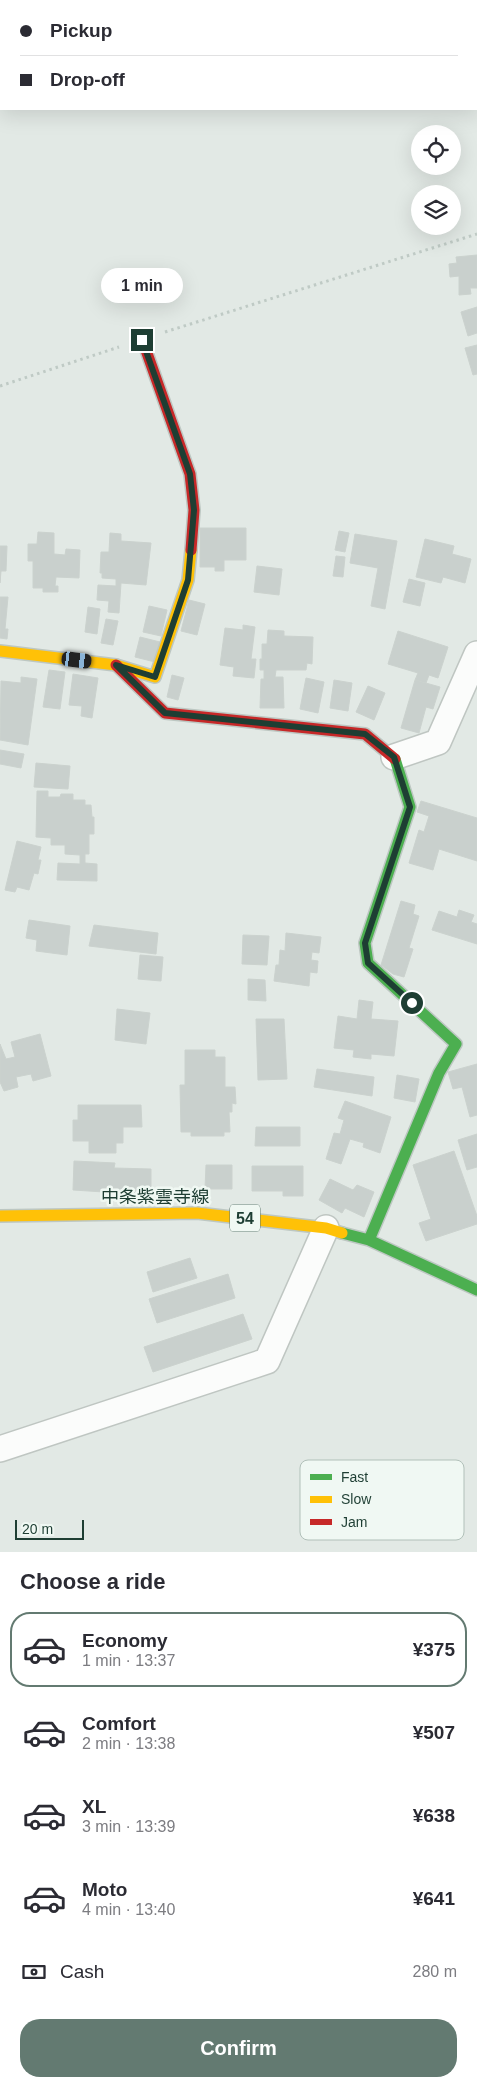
<!DOCTYPE html>
<html lang="en">
<head>
<meta charset="utf-8">
<style>
	:root { --surface:#fff; --page:#f2f2f3; --text:#2b2b33; --muted:#7c7c81; --line:#e1e1e2; --accent:#637a71 }
	body { margin:0; font-family:Helvetica,"Noto Sans JP",sans-serif; background:var(--page); color:var(--text); height:100vh; display:flex; flex-direction:column; font-size:19px; white-space:nowrap }
	* { box-sizing:border-box; margin:0 }
	p { font-size:16px; color:var(--muted) }
	.icon { flex:none; width:28px; height:28px; fill:none; stroke:currentColor; stroke-width:2; stroke-linecap:round; stroke-linejoin:round }
	.map { position:relative; height:1552px; overflow:hidden }
	.side { display:flex; flex-direction:column; background:var(--surface); flex:1 }
	.side>* { flex:none }
	.top-card { position:absolute; left:0px; top:0px; width:478px; height:110px; box-shadow:0 5px 20px #0002; display:grid; align-content:center; height:110px; padding:0 20px; background:var(--surface) }
	.controls { position:absolute; left:411px; top:125px; display:grid; gap:10px }
	.controls a { display:grid; place-items:center; width:50px; height:50px; border-radius:50%; background:var(--surface); box-shadow:0 5px 20px #0002; font-size:25px }
	.scale { position:absolute; left:15px; bottom:12px; width:69px; box-sizing:border-box; padding-left:5px; border:2px solid #1e3e33; border-top:0; font-size:14px; line-height:18px; white-space:nowrap; color:#1e3e33; -webkit-text-stroke:4px #f0f8f3; paint-order:stroke }
	.end { position:absolute; width:22px; height:22px; margin:-11px; border:6px solid #1e3e33; background:#fff; box-shadow:0 0 0 2px #fff }
	.from { border-radius:50% }
	.bubble { position:absolute; height:35px; border-radius:18px; background:var(--surface); box-shadow:0 5px 20px #0002; font-size:16px; font-weight:700; line-height:35px; text-align:center }
	.car { position:absolute; width:15px; height:30px; margin:-15px -8px; border-radius:6px; box-shadow:0 0 4px 1px #0007; background:linear-gradient(#222 24%,#8ab4d8 0 40%,#222 0 76%,#8ab4d8 0 86%,#222 0) }
	.top-card b { display:flex; align-items:center; gap:18px; height:48px; font-size:19px }
	.top-card b+b { border-top:1px solid var(--line) }
	.top-card i { width:12px; height:12px; background:var(--text) }
	ul { padding:0; list-style:none }
	li { display:flex; align-items:center; gap:15px; height:75px; margin:0 10px 8px; padding:0 10px; border:2px solid transparent; border-radius:20px }
	li div { flex:1 }
	li b { display:block; font-size:19px }
	li em { font-style:normal; font-weight:700 }
	li.selected { border-color:var(--accent) }
	li>.icon { width:45px; height:45px; stroke-width:1.5 }
	h2 { padding:0 20px; font-size:22px; line-height:60px }
	.pay { display:flex; align-items:center; gap:12px; height:55px; padding:0 20px; font-size:19px }
	.pay p { margin-inline-start:auto }
	.action { display:flex; gap:10px; margin-top:auto; padding:10px 20px }
	.action a { flex:1; height:58px; border-radius:20px; background:var(--accent); color:#fff; font-size:20px; font-weight:700; line-height:58px; text-align:center }
	.map>svg:first-child { display:block }
</style>
</head>
<body>
<div class="map">
<svg width="477" height="1552" viewBox="0 0 477 1552">
	<rect width="100%" height="100%" fill="#e2e9e5"/>
	<path fill="#c9d0cd" stroke="#cbd2ce" d="M477 255V288H470L471 294 459 295V276L450 277 449 264 457 263 456 257Z
		M477 307V333L468 336 461 312Z
		M477 345V374L473 375 465 348Z
		M200 528H246V560H224V571H215V567H200Z
		M339 531 349 533 345 552 335 550Z
		M38 532 54 533V554L65 555 66 549 80 550 79 578 56 577 55 586H58V592H43V588H33V561H28V544H37Z
		M110 533 121 534V541L151 543 146 585 121 583 119 613 108 612 109 601 97 600 98 585 116 586V579L102 578V573H100L101 552H109Z
		M355 534 397 541 385 609 371 606 378 568 350 563Z
		M425 539 454 546 452 554 471 559 465 583 443 577 441 583 416 577Z
		M0 546H7L6 571H1L0 583Z
		M336 556 345 557 343 577 333 576Z
		M257 566 282 569 279 595 254 592Z
		M409 579 425 583 420 606 403 602Z
		M0 597H8L5 629H8L7 639 0 638Z
		M189 600 205 604 197 635 181 631Z
		M149 606 167 610 161 636 143 632Z
		M88 607 100 609 97 634 85 632Z
		M106 619 118 621 113 645 101 643Z
		M243 625 255 627 251 659H256L254 678 233 676 234 667 220 665 225 628 243 630Z
		M268 630 284 631V636L313 637 312 664 307 663 306 670H276L275 677H283L284 708H260L261 679H264V670H260V659H262V644H267Z
		M398 631 448 647 438 678 429 675 426 683 415 680 418 673 388 664Z
		M140 637 160 642 155 662 135 657Z
		M49 670 65 672 60 709 43 707Z
		M73 674 98 678 92 718 81 716 82 706 69 705Z
		M172 675 184 678 178 700 167 697Z
		M21 677 37 679 28 745 0 740 1 681 21 683Z
		M306 678 324 682 318 713 300 709Z
		M334 680 352 683 348 711 330 708Z
		M415 680 440 687 433 709 426 707 419 733 401 728Z
		M368 686 385 693 374 720 356 712Z
		M0 750 24 754 21 768 0 764Z
		M36 763 70 766 68 789 34 787Z
		M37 791H48V797H60L61 794H73V800H85V805H91L92 817H94V834H89V854H85V863L97 864V881L57 880 58 863 80 864V855L65 854V845H51V838L36 837Z
		M421 801 477 818V861L439 849 433 870 409 863 419 830 424 832 429 816 417 812Z
		M17 841 41 847 38 860H41L38 874 34 873 29 890 17 887 15 892 5 890Z
		M401 901 415 905 413 914 419 916 409 948 413 949 404 977 393 974 381 965Z
		M459 910 474 915 471 922 477 924V944L432 930 439 911 457 917Z
		M29 920 70 926 67 955 36 951 37 940 26 938Z
		M94 925 158 933 156 954 89 946Z
		M286 933 321 937 319 953 312 952 311 960 318 961 317 973 310 972 309 986 274 981 276 965H279L280 950 285 951Z
		M243 935 269 936 267 965 242 964Z
		M140 955 163 957 161 981 138 979Z
		M248 979 265 980 266 1001 248 1000Z
		M359 1000 373 1002 371 1019 398 1021 394 1056 371 1054V1059L353 1057 354 1050 334 1048 338 1016 357 1019Z
		M117 1009 150 1013 146 1044 115 1040Z
		M256 1019H284L287 1079 258 1080Z
		M40 1034 51 1076 33 1081 31 1074 16 1077 18 1087 4 1091 0 1082V1044L6 1059 15 1057 11 1042Z
		M185 1050H215V1057H225V1087H235L236 1104 232 1103V1112H229L230 1132H224V1136H191V1132H181L180 1085H185Z
		M477 1064V1115L470 1117 462 1087 453 1089 448 1072Z
		M317 1069 374 1077 372 1096 314 1087Z
		M397 1075 419 1079 415 1102 394 1098Z
		M345 1101 391 1117 380 1153 363 1147 364 1143 350 1139 341 1164 326 1159 334 1133 340 1134 344 1120 338 1118Z
		M78 1105H141L142 1127H123V1143H116V1153H89V1141H73V1120H78Z
		M256 1127H300V1146H255Z
		M477 1134V1167L467 1170 458 1140Z
		M454 1151 477 1216V1224L426 1241 419 1223 431 1219 413 1165Z
		M74 1161 115 1163 114 1168 151 1169V1195L73 1190Z
		M206 1165H232V1189H205Z
		M252 1166H303V1196H283V1191H252Z
		M330 1179 353 1190 357 1185 374 1192 364 1217 345 1208 342 1213 319 1200Z
		M190 1258 197 1278 153 1292 147 1272Z
		M228 1274 235 1298 157 1323 149 1299Z
		M243 1314 252 1339 153 1372 144 1347Z"/>
	<g fill="none" stroke-linecap="round" stroke-linejoin="round">
		<g stroke="#bfc6c2" stroke-width="28">
			<path id="street" d="M394 757 438 742 477 654
				M0 1449 267 1361 326 1228"/>
		</g>
		<g stroke="#bdc7c2" stroke-width="14">
			<path id="fast" d="M342 1233 369 1240 477 1290
				M369 1240 439 1073 456 1044 368 963 365 943 410 807 395 759"/>
		</g>
		<g stroke="#bdc7c2" stroke-width="14">
			<path id="slow" d="M0 651 116 665 155 677 188 580 191 550
				M0 1216 197 1213 326 1228 342 1233"/>
		</g>
		<g stroke="#bdc7c2" stroke-width="14">
			<path id="jam" d="M142 339 190 474 194 510 191 550
				M116 665 165 713 365 734 395 759"/>
		</g>
		<path stroke="#bfcac5" stroke-width="3" stroke-dasharray="2.5 4" stroke-linecap="butt" d="M165 332 477 234
			M0 386 119 347"/>
		<use href="#street" stroke="#fbfcfb" stroke-width="25"/>
		<use href="#fast" stroke="#4caf50" stroke-width="11"/>
		<use href="#slow" stroke="#ffc107" stroke-width="11"/>
		<use href="#jam" stroke="#c62828" stroke-width="11"/>
	</g>
	<g fill="none" stroke-linecap="round" stroke-linejoin="round">
		<path stroke="#1e3e33" stroke-width="6" d="M142 340 190 474 194 510 188 580 155 677 116 665 165 713 365 734 394 757 410 807 365 943 368 963 412 1003"/>
	</g>
	<g text-anchor="middle" stroke-width="5" stroke-linejoin="round" paint-order="stroke">
		<rect fill="#f0f8f3" stroke="#5d766d" stroke-width="1" x="230" y="1204.5" width="30" height="27" rx="4"/>
		<g font-size="16" font-weight="bold" fill="#1e3e33">
			<text x="245" y="1224">54</text>
		</g>
		<g font-size="18" fill="#1e3e33" stroke="#f0f8f3">
			<text x="155" y="1203">中条紫雲寺線</text>
		</g>
	</g>
	<rect x="300" y="1460" width="164" height="80" rx="8" fill="#f0f8f3" stroke="#b1c0b9" stroke-width="1"/>
	<rect x="310" y="1474" width="22" height="6" fill="#4caf50"/>
	<rect x="310" y="1496" width="22" height="7" fill="#ffc107"/>
	<rect x="310" y="1519" width="22" height="6" fill="#c62828"/>
	<g font-size="14" fill="#1e3e33">
		<text x="341" y="1482">Fast</text>
		<text x="341" y="1504">Slow</text>
		<text x="341" y="1527">Jam</text>
	</g>
</svg>
<div class="controls">
<a><svg class="icon" aria-label="locate" viewBox="0 0 24 24"><circle cx="12" cy="12" r="6"/><path d="M12 2v4M12 18v4M2 12h4M18 12h4"/></svg></a>
<a><svg class="icon" aria-label="layers" viewBox="0 0 24 24"><path d="M12 4l9 5-9 5-9-5zM3 14l9 5 9-5"/></svg></a>
</div>
<div class="scale">20 m</div>
<i class="end from" style="left:412px;top:1003px"></i>
<i class="end" style="left:142px;top:340px"></i>
<div class="bubble" style="left:101px;top:268px;width:82px">1 min</div>
<i class="car" style="left:77px;top:660px;rotate:97deg"></i>
<div class="top-card">
<b><i class="from"></i>Pickup</b>
<b><i></i>Drop-off</b>
</div>
</div>
<section class="side">
<h2>Choose a ride</h2>
<ul>
<li class="selected"><svg class="icon" aria-label="car" viewBox="0 0 24 24"><path d="M5 17H2v-5l4-1 3-4h7l3 4 3 1v5h-3M9 17h6M6 11h13"/><circle cx="7" cy="17" r="2"/><circle cx="17" cy="17" r="2"/></svg><div><b>Economy</b><p>1 min · 13:37</p></div><em>¥375</em></li>
<li><svg class="icon" aria-label="car" viewBox="0 0 24 24"><path d="M5 17H2v-5l4-1 3-4h7l3 4 3 1v5h-3M9 17h6M6 11h13"/><circle cx="7" cy="17" r="2"/><circle cx="17" cy="17" r="2"/></svg><div><b>Comfort</b><p>2 min · 13:38</p></div><em>¥507</em></li>
<li><svg class="icon" aria-label="car" viewBox="0 0 24 24"><path d="M5 17H2v-5l4-1 3-4h7l3 4 3 1v5h-3M9 17h6M6 11h13"/><circle cx="7" cy="17" r="2"/><circle cx="17" cy="17" r="2"/></svg><div><b>XL</b><p>3 min · 13:39</p></div><em>¥638</em></li>
<li><svg class="icon" aria-label="car" viewBox="0 0 24 24"><path d="M5 17H2v-5l4-1 3-4h7l3 4 3 1v5h-3M9 17h6M6 11h13"/><circle cx="7" cy="17" r="2"/><circle cx="17" cy="17" r="2"/></svg><div><b>Moto</b><p>4 min · 13:40</p></div><em>¥641</em></li>
</ul>
<div class="pay"><svg class="icon" aria-label="cash" viewBox="0 0 24 24"><path d="M3 7h18v10H3z"/><circle cx="12" cy="12" r="2"/></svg>Cash<p>280 m</p></div>
<div class="action"><a>Confirm</a></div>
</section>
</body>
</html>
